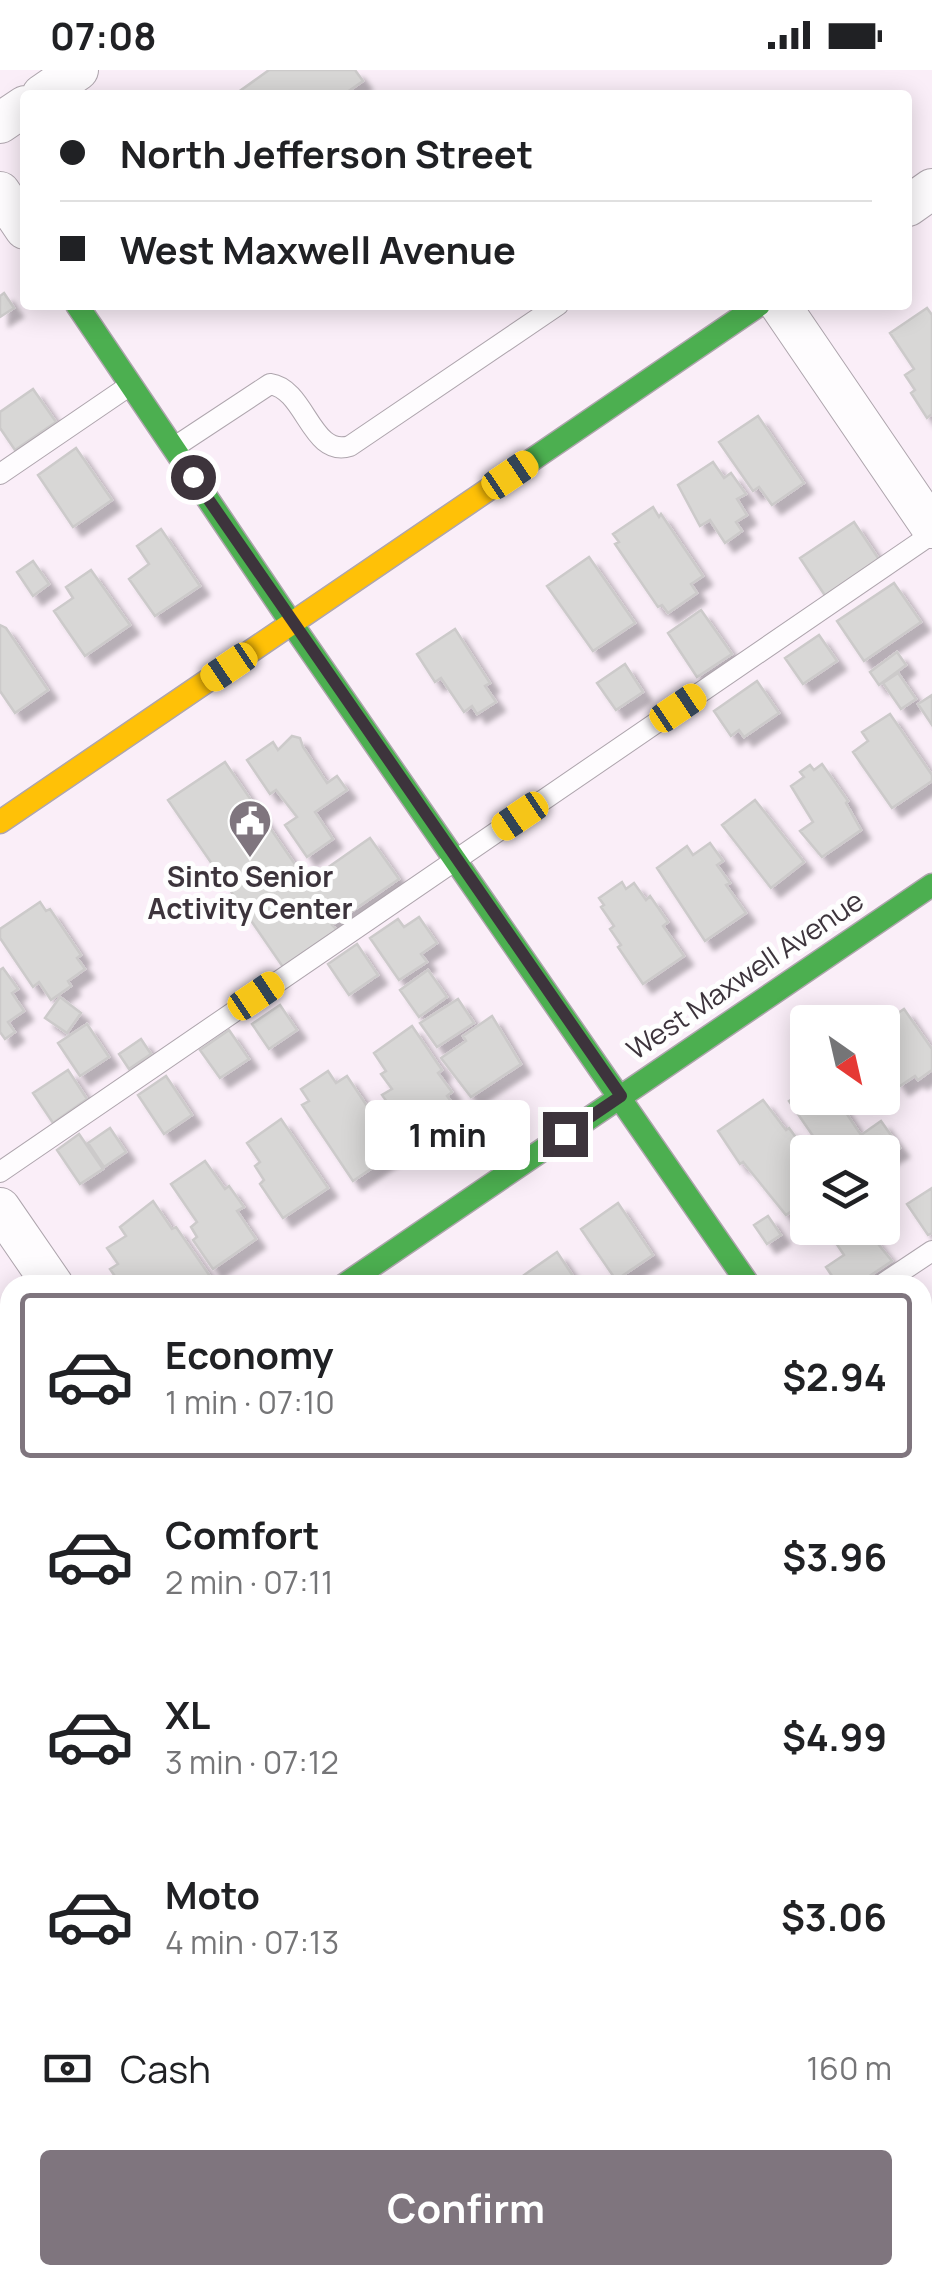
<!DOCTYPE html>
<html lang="en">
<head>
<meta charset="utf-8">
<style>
	:root { --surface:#fff; --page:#f6f6f6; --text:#202124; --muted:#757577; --line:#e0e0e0; --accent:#7f757e }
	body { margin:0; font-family:Manrope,sans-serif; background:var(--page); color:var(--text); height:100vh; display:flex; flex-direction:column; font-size:38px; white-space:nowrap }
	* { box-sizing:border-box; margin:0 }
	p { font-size:32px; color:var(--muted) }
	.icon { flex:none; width:55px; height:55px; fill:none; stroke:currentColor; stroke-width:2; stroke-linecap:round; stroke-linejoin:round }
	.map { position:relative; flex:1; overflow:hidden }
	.panel { position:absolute; left:0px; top:1205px; width:932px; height:1010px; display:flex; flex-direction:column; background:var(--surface); border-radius:30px 30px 0 0; box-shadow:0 5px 25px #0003 }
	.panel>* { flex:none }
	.hud { position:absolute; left:20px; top:20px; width:892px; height:220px; border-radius:10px; box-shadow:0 5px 25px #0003; display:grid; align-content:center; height:220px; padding:0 40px; background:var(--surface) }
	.needle { width:65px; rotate:146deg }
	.controls { position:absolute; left:790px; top:935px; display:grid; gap:20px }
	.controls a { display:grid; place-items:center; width:110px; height:110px; border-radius:10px; background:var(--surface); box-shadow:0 5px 25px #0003; font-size:50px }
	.end { position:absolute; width:45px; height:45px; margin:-22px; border:12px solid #3d343c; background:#fff; box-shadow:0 0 0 5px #fff }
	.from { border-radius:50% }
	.bubble { position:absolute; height:70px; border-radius:10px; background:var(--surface); box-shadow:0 5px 25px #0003; font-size:32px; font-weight:700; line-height:70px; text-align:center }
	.car { position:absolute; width:30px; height:60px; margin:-30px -15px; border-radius:12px; box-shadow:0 0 8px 2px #0007; background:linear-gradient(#f5c518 24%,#345 0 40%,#f5c518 0 76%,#345 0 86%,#f5c518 0) }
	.hud b { display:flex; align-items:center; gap:35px; height:95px; font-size:38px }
	.hud b+b { border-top:2px solid var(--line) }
	.hud i { width:25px; height:25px; background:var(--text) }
	ul { padding:18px 0 0; list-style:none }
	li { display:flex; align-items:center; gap:30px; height:165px; margin:0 20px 15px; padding:0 20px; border:5px solid transparent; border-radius:10px }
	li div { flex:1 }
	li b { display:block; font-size:38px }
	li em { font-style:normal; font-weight:700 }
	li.selected { border-color:var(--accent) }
	li>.icon { width:90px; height:90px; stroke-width:1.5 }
	.pay { display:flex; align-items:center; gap:25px; height:110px; padding:0 40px; font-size:38px }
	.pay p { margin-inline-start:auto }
	.primary-button { display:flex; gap:20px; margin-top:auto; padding:20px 40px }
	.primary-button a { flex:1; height:115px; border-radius:10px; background:var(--accent); color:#fff; font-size:40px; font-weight:700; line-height:115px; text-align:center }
	.status { display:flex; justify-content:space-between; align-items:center; height:70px; padding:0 50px; background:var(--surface); direction:ltr }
	.status svg { height:28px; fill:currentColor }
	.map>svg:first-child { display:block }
</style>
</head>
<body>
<div class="status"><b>07:08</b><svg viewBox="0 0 49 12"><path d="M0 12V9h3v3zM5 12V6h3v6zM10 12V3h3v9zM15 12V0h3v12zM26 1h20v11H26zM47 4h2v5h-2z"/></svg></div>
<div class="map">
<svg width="932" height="2215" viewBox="0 0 932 2215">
	<defs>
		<filter id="shadow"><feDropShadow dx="9" dy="9" stdDeviation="2.5" flood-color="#0004"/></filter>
	</defs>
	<rect width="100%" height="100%" fill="#faeef8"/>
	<path fill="#d8d7d6" stroke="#cccaca" stroke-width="2.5" filter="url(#shadow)" d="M269 0H355L363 11 343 25H238L237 23Z
		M4 223 14 238 0 247V226Z
		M927 238 932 245V344L927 348 911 323 915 320 905 305 914 299 890 263Z
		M33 319 56 352 15 380 0 358V342Z
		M758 346 804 413 772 435 759 417 753 421 719 372Z
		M76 378 112 430 73 457 38 405Z
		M713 392 724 408 731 403 746 424 737 429 747 445 736 452 742 461 725 473 710 450 700 456 678 415Z
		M653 437 659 447 661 444 703 506 691 514 697 523 668 543 662 535 658 537 615 474 619 472 613 464Z
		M854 452 880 491 826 527 800 488Z
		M161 459 200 516 155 546 129 509 149 494 137 476Z
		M589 487 635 553 593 581 547 516Z
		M33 491 49 514 33 526 17 502Z
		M91 500 130 555 85 586 54 541 73 528 66 517Z
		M894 513 921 552 864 591 837 551Z
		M701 540 732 584 697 607 668 563Z
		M0 555 6 558 48 620 15 643 0 621Z
		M455 559 490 613 485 616 496 632 477 644 472 636 464 642 441 608 435 612 417 584Z
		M819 565 837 591 803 614 785 588Z
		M897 582 906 595 879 615 870 602Z
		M625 594 643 622 616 640 597 613Z
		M898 603 916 629 901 639 883 613Z
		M757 611 779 643 744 667 739 660 731 666 714 641Z
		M932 625V655L918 634Z
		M890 644 932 705V711L892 738 853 682 868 671 862 662Z
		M292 666 300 668 303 677 327 713 337 706 347 720 315 742 333 769 307 787 285 755 297 747 276 720 270 724 247 690 273 672 278 680Z
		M225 692 307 812 370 768 399 809 332 855 337 860 283 897 168 730Z
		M822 694 848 731 846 733 861 760 822 787 800 761 813 752 791 716 804 707 800 702 810 695 814 700Z
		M755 730 804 792 771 818 722 755Z
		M710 773 723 791 717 795 730 813 726 815 746 843 705 871 657 798 687 776 693 785Z
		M622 812 626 819 634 813 646 830 650 826 668 852 663 856 684 886 643 914 618 877 621 875 610 859 614 856 601 837 604 835 599 828Z
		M40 832 46 841 50 839 81 885 77 888 85 899 68 911 71 916 51 930 39 912 33 917 0 868V859Z
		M419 847 437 873 421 884 427 892 399 910 370 868 398 849 404 857Z
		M357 874 378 905 349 925 328 894Z
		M3 898 18 919 12 923 24 941 8 952 15 962 5 969 0 962V900Z
		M428 900 447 927 419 947 400 920Z
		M60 927 81 943 67 963 45 948Z
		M458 929 474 953 437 977 420 953Z
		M280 935 297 960 269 979 252 954Z
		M904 939 932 979V1000L918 1010 915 1006 900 1016 882 991V954Z
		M492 946 521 994 471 1027 441 988 466 971 463 966Z
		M87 954 109 987 80 1006 58 973Z
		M412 956 442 1000 438 1003 452 1022 447 1026 453 1034 410 1065 382 1025 392 1019 381 1004 386 1001 374 983Z
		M229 960 249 989 220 1008 200 980Z
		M141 969 151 984 129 999 119 984Z
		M68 1000 87 1029 53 1053 33 1023Z
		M328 1001 336 1013 347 1006 397 1081 353 1111 302 1035 309 1031 301 1019Z
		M166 1006 192 1045 164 1064 138 1025Z
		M808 1018V1028H836L861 1065 881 1051 900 1078 882 1089V1082H824L789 1031Z
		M763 1030 786 1060 789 1058 808 1084V1130L786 1145 743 1092 740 1094 718 1061Z
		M281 1049 328 1118 283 1148 260 1114 264 1110 255 1096 260 1092 247 1073Z
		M110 1058 126 1082 104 1097 88 1073Z
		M79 1064 103 1099 80 1114 57 1080Z
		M205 1091 225 1119 229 1116 244 1137 237 1141 256 1169 213 1199 193 1170 197 1167 191 1157 197 1152 171 1114Z
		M932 1118V1163L928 1165 907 1134Z
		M153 1131 172 1159 176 1157 214 1212 210 1215H121L110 1199 118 1194 107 1178 126 1166 120 1157Z
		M618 1133 653 1185 616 1210 581 1159Z
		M768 1146 781 1165 767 1174 754 1155Z
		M826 1158H865L892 1191 856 1215H838L826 1197 844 1185Z
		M557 1182 579 1215H530L524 1205Z
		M0 1287 10 1301V1355L0 1362Z
		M932 1303V1382L922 1368V1326L928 1322 922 1309Z
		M922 1603 932 1617V1686L922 1692Z
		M0 1630 10 1645V1678L0 1663Z
		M932 1743V1785H931L922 1772V1750Z
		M932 1908V1979L922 1964V1922L926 1920 922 1914Z
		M10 1923V2030L0 2015V1930Z
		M172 2205H277L284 2215H157Z
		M493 2205H531L540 2215H489L493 2212 489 2207Z
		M570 2205H623L608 2215H576Z"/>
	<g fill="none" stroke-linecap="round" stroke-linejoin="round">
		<g stroke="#aea5ad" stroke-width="22">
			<path id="lane" d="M173 378 270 314C306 319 311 388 350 376L558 235
				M0 404 129 316
				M0 1102 932 464
				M881 1215 932 1181
				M0 1592 10 1586
				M0 1702 10 1717
				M922 1800 932 1794
				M0 1857 10 1850
				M303 2215 317 2205"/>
		</g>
		<g stroke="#aea5ad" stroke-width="42">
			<path id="street" d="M42 25 78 0
				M0 53 25 36
				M0 122 25 159
				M908 136 932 119
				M780 235 932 458
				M0 1138 53 1215
				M922 1471 932 1485
				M922 2102 932 2096
				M0 2113 10 2106
				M717 2205 724 2215
				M753 2215 768 2205"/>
		</g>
		<g stroke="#aea5ad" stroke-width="25">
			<path id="fast" d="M77 235 292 554 749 1215
				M492 417 759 235
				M344 1215 932 815
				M0 1452 10 1446
				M0 2177 10 2192"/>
		</g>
		<g stroke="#aea5ad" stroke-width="25">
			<path id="slow" d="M0 752 492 417"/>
		</g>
		<use href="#lane" stroke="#fefcfe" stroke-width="20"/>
		<use href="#street" stroke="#fefcfe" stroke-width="40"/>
		<use href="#fast" stroke="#4caf50" stroke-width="22"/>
		<use href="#slow" stroke="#ffc107" stroke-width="22"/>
	</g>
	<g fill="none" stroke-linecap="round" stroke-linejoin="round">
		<path stroke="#3d343c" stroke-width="12" d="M193 407 621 1026 565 1064"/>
	</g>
	<defs>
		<g id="civic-pin" transform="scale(2.25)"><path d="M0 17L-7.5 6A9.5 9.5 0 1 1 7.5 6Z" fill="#7f757e" stroke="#fefefe"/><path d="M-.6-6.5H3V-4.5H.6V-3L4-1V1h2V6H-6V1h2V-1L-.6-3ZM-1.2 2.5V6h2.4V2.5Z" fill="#fff"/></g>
	</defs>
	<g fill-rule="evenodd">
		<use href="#civic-pin" x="250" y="751"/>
	</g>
	<g text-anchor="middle" stroke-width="10" stroke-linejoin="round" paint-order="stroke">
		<g font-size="28" font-weight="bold" fill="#3d343c" stroke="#fefefe">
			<text x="250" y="817">Sinto Senior<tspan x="250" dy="32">Activity Center</tspan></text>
		</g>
		<g font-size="28" fill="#3d343c" stroke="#fefefe">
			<text transform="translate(745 905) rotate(-34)" y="10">West Maxwell Avenue</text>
		</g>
	</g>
</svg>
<div class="controls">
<a><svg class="needle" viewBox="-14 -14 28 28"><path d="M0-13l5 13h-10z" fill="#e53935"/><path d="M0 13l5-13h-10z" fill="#757577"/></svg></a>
<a><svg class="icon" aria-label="layers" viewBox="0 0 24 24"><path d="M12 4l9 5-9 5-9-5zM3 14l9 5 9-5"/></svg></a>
</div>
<i class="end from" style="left:193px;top:407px"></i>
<i class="end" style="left:565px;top:1064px"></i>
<div class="bubble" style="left:365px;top:1030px;width:165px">1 min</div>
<i class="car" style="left:510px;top:405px;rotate:56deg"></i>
<i class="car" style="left:229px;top:597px;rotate:236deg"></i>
<i class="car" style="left:678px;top:638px;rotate:56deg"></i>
<i class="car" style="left:520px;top:746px;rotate:236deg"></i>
<i class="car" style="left:256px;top:926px;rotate:56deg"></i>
<div class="hud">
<b><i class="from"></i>North Jefferson Street</b>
<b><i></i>West Maxwell Avenue</b>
</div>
<section class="panel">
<ul>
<li class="selected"><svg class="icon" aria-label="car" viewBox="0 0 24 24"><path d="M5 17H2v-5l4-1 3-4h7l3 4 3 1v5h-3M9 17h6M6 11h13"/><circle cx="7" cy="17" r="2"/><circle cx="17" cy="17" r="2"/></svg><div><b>Economy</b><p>1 min · 07:10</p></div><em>$2.94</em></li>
<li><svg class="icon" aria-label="car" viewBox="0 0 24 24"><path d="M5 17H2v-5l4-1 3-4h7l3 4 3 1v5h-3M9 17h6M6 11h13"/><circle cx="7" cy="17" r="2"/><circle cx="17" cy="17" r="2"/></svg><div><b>Comfort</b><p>2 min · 07:11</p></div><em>$3.96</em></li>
<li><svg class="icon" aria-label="car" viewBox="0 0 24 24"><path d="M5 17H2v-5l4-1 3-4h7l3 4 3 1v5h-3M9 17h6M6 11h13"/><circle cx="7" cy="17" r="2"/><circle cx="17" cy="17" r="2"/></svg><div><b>XL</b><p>3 min · 07:12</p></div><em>$4.99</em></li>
<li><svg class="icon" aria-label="car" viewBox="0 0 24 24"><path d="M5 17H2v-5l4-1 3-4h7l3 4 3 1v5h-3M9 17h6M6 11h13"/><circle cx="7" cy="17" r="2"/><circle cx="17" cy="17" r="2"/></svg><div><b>Moto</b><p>4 min · 07:13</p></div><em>$3.06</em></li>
</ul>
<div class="pay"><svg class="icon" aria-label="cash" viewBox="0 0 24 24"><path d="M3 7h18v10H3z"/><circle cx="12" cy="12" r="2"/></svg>Cash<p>160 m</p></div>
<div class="primary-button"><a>Confirm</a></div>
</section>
</div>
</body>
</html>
